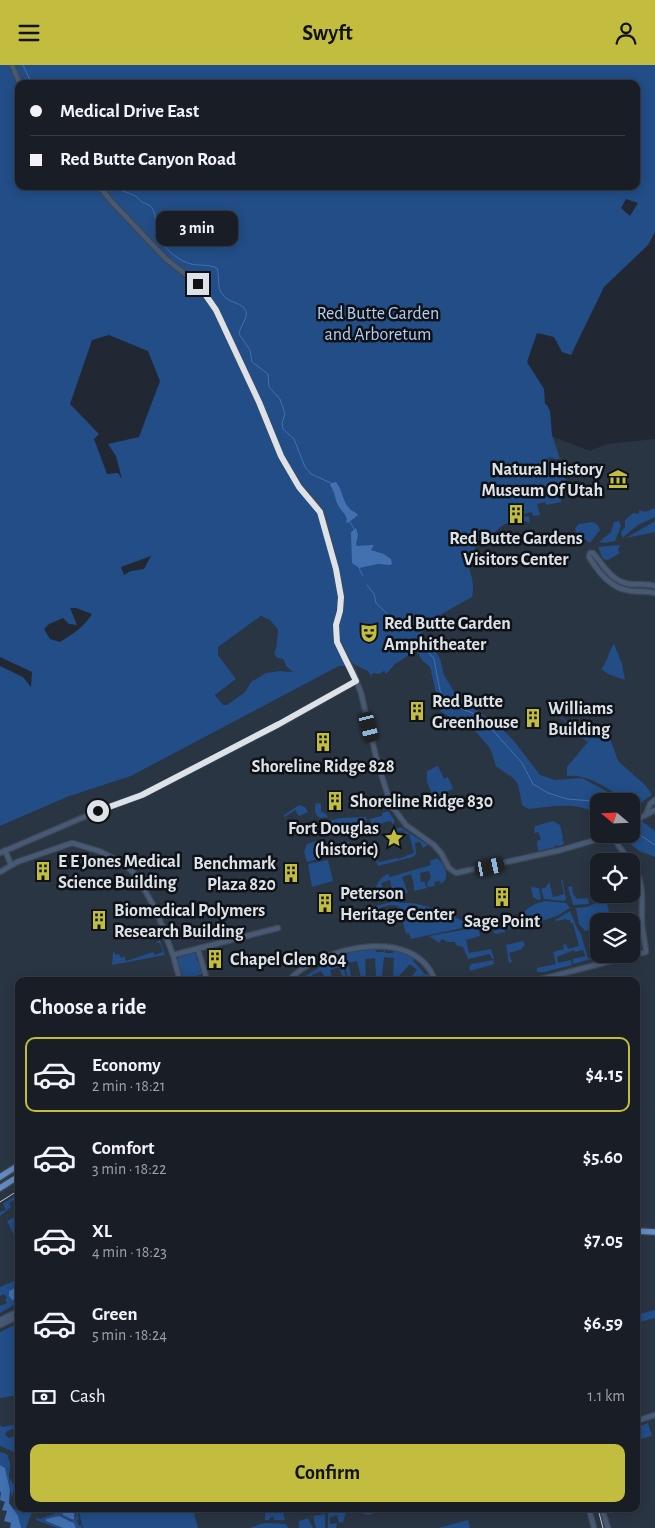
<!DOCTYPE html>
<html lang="en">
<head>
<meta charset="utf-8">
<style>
	:root { --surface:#191e26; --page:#22272e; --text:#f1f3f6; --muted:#9fa2a7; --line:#373c43; --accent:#c2bd3f }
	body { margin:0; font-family:"Alegreya Sans",sans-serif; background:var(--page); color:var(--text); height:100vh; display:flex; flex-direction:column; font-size:19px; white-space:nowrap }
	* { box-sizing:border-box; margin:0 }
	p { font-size:16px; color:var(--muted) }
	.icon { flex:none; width:28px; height:28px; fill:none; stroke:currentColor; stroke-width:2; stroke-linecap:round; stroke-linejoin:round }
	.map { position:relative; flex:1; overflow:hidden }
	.panel { position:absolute; left:15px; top:912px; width:625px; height:535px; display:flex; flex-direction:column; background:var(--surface); border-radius:10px; box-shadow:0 2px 12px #0003,0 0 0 1px var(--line) }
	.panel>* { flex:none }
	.banner { position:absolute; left:15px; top:15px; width:625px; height:110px; border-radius:10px; box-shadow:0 2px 12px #0003,0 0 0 1px var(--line); display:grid; align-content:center; height:110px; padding:0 15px; background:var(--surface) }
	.needle { width:32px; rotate:289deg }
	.controls { position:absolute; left:590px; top:728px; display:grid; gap:10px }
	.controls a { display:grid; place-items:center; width:50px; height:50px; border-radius:10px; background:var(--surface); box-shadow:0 2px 12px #0003,0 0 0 1px var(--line); font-size:25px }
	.end { position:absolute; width:22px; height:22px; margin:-11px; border:6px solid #dde2e9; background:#111; box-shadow:0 0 0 2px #111 }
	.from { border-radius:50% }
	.bubble { position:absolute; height:35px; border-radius:10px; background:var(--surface); box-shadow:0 2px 12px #0003,0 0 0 1px var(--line); font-size:16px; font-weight:700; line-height:35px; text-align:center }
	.car { position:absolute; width:15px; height:30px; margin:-15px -8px; border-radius:6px; box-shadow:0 0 4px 1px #0007; background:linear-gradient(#222 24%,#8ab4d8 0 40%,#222 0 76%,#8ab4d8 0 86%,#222 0) }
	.banner b { display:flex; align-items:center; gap:18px; height:48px; font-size:19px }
	.banner b+b { border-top:1px solid var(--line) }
	.banner i { width:12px; height:12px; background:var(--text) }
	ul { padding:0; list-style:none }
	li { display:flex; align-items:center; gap:15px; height:75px; margin:0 10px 8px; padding:0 5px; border:2px solid transparent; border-radius:10px }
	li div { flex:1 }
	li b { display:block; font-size:19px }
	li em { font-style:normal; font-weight:700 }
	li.active { border-color:var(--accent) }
	li>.icon { width:45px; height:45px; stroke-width:1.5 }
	h2 { padding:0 15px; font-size:22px; line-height:60px }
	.pay { display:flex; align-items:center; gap:12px; height:55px; padding:0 15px; font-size:19px }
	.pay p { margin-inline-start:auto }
	.cta { display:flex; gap:10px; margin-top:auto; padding:10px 15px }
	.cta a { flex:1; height:58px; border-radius:10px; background:var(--accent); color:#111; font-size:20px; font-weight:700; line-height:58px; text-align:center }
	header { display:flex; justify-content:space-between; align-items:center; height:65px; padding:0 15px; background:var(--accent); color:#111; font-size:22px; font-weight:700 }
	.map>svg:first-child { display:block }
</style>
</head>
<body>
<header><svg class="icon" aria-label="menu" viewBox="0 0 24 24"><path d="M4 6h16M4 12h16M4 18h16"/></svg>Swyft<svg class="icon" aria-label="person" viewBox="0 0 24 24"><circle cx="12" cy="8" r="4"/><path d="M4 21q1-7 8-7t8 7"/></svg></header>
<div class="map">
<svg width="655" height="1463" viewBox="0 0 655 1463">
	<rect width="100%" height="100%" fill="#212833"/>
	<path fill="#2a3544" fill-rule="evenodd" d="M522 360 590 386 607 379 655 374V1463H0V761L67 732 131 711 339 601H345L334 517ZM599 736H631V769H599ZM599 796H631V829H599ZM599 856H631V889H599ZM19 916H636V1444H19Z
		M261 551 270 555 278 565 276 584 283 594 284 598 294 607 280 606 251 617 245 627 227 640H223L215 630 236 614 218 590V582Z"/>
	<path fill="#224d87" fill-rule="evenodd" d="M0 0H655V167L648 180 604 222 571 290 562 287 554 272 537 268 527 297 544 324 545 339 547 340 550 346 552 370 560 394H555L549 392 548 395C563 402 563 406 568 421L561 428V437L546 440 545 437 537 439 540 450 533 451 532 447 524 449 525 452 529 451 530 458 525 456 510 457 503 460 484 476 478 478 467 497C471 509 475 519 472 532L438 551 433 559 420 569 422 574 416 578 414 587 395 599 386 609 384 606 379 609 373 608 371 611 368 606 355 600 346 591 345 601H339L131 711 67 732 0 761V601L23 612 31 622 32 607 0 592ZM19 19H636V121H19ZM626 134 638 138 630 151 621 143ZM109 270 148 286 160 316 139 372 108 379 116 391 122 414 118 408 107 409 94 374 99 369 70 339 92 275ZM151 491 144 504 131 506 124 510 121 502ZM70 543H76L92 549C84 562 73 569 60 577L50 574 44 564 49 559 63 553 69 559 77 560ZM261 551 270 555 278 565 276 584 274 588 277 593 283 594 286 601 293 607 280 606 266 608 251 617 245 627 227 640H223L215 630 236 614 218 590V582Z
		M655 443V452L638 460 622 473 621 467 625 462V455L633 448 639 449V445L645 447Z
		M619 456 621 461 615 476 605 478 599 477 611 467 614 457Z
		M655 456V467L626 473Z
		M593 457 598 460 600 465 590 478 577 469 575 463 579 459Z
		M620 480 618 485 620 488 608 495 603 494 598 482Z
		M602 506C611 512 618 521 630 522 639 523 647 522 655 524V527C636 526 611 525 602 506Z
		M423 578 428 579 435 585 440 594 444 610 456 630 477 646 496 658 514 676 540 710 555 715 582 713 606 726 618 736H599V751C581 735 549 742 528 744L522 740C517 710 518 718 496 701L490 683 468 658 453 654 440 646 430 602 422 595 417 587 418 582Z
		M614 579 622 599 625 615 608 609 601 604C609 595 608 586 614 579Z
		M549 642 575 663 592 671 611 676 618 696 646 721 652 730 642 737 636 745 632 744 631 736C624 736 620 732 613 727 599 718 584 709 567 711V702L592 672 587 677Z
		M438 701 444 714 448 712 453 724 446 727 450 736 437 741 427 717V706Z
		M316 738 321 739V746L326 749 328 752 320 753C314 749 314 744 316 738Z
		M299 740 305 742 308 747 299 751 295 745 285 752 286 756 284 750Z
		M388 746 395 756 393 759 390 756 368 762 372 758 369 754 382 751V748Z
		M631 748 655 766V792L639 786 618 769H631Z
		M366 752 367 755 351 758 347 762 321 769 319 761 320 758 340 753Z
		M553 756 560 760 563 773 562 775 564 777 563 780 558 781 555 780V782L538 786 537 776 541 774 538 767 534 768 535 761Z
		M400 762 428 780 423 783 420 777 415 778 416 789 413 792 378 801 376 795 380 797 397 793 398 794 414 788 409 769 405 770 404 766 396 767 395 765Z
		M316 776 324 780 327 791 307 797 304 787 307 779Z
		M348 776 352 781 356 782 357 784 345 787V785L342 786 341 778Z
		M437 793C445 799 451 813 441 819L440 816 434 817 435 821 428 822 427 818 431 813 429 806 420 808 421 817 424 816 427 823 414 826V820L411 809 402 812 408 828 393 831 390 815 381 818 387 833 379 834V831L382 830 380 824H376C376 818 383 810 388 809L390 812 431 800 430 796Z
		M328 795 333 816 312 822 308 799Z
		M562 814 566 834 564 836 544 834 541 824 546 822 549 817 553 832 564 829 561 816Z
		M572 821 573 829 577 834 588 833 589 839 573 840 568 822Z
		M532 822 539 823 541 834 538 835 533 832 531 823Z
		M606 834 611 856H599V863L585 866 579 859 576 843 587 842Z
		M395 836C400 839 405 837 411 838 427 840 459 852 471 861L411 874 409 868 406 869 399 842C392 838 383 841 377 845L376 841Z
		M545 836 566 838 570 843 557 851 538 857 535 850 522 852C524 843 536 838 545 836Z
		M570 846 577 863 581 869 588 893H590L591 894 573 899V894L585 891 583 885 575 887 574 885 557 892 558 898 571 895 572 900 545 907H537V903L556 899 553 887 564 884 563 880 566 879 568 884 579 881 573 858H571L570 855H567L566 854 556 856 555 855Z
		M515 854C503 863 493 865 478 862Z
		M518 855 519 861 504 865 505 867 496 869 494 868 493 866 502 864Z
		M473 863 479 865 480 871 466 875 469 888 491 884 494 894H492L490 889 468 894 463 882 456 880 455 877H448L442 874 439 878 429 871Z
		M160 875 165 890 112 900 113 886 116 890 119 889 121 893 124 891 126 896 153 887 155 890 163 887 160 878H156Z
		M523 876 525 881 522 882V884L509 888 512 897 509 898 506 880Z
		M375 884 376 887H383L385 884V888H392L396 885 415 894 413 896 425 909 429 910 434 916H429L423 910 416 916H408L417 905 410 899 397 913 400 916 376 915 348 916 343 890 350 887ZM384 892 394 893 393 912 382 911ZM375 893 376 912 366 913 365 894ZM357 896 361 913 352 915 348 898Z
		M194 888 197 889 198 892 196 893 198 898H200L203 909 189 913 188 916H184L177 894 179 893V892Z
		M337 890 341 893 347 916H344L339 902 330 905 333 916H327L321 906 312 910 315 916H305L304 915 297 916 325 899V895Z
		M493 895 494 899 470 906 469 902 472 899Z
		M19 1128V1132L9 1138 11 1142 0 1151V1147L6 1145 3 1139Z
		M19 1150V1173L17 1176 7 1156Z
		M19 1214V1237L0 1248V1241L7 1238 5 1234 7 1233 4 1229 0 1231V1222Z
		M655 1245V1253L636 1258V1250Z
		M19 1258V1330L0 1333V1267Z
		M648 1358 652 1371 636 1375V1363Z
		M19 1359V1362L7 1366 5 1369 8 1373 19 1370V1389L0 1381V1360L2 1362Z
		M0 1387 7 1389C8 1393 11 1398 10 1402 9 1410 7 1414 15 1420L12 1432 5 1404 0 1400Z
		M11 1442 18 1446 33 1444 26 1463H20Z
		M59 1444H63V1449L74 1455 76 1450 75 1444H77L79 1454 77 1455 79 1461 81 1460 82 1463H76C72 1451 57 1452 46 1454V1456L63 1463H57L36 1455V1453L40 1454 59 1447Z
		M78 1444H193L198 1463H83Z
		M267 1444H282L285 1455H275L272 1451 269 1455H265V1447Z
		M344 1444H381L380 1446 368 1450 347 1444 343 1457 339 1458 337 1450 329 1453 330 1459 337 1458 336 1463H328V1448Z
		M325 1449V1463H316L313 1451Z
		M308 1453 313 1463H299V1456Z
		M468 1455 470 1463H438Z
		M269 1458 286 1459 288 1463H250L260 1459Z"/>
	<path fill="#4270b0" d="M336 417C343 426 342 435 349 443 351 446 355 446 358 450L348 458 346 457 347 454C345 448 340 445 338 440 334 432 336 429 330 420L331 418Z
		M356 463 358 470 356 479 357 481 374 480 371 485 384 489 391 494 392 499 390 500 378 499 359 503 352 498 351 467Z
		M19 1221V1232L12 1235 9 1231V1226Z
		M0 1400 5 1403 10 1425 9 1438 18 1451 21 1463H10L11 1458 4 1456 7 1446 2 1445 5 1437 0 1435 1 1427H0Z
		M63 1444H75L74 1455 63 1450Z
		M59 1451 74 1458 76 1463H63L46 1456V1454Z"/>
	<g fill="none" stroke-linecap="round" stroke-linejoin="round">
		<path stroke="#4270b0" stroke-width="1" d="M23 0 32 19
			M117 121C122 128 126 126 133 130 137 131 139 135 142 137 145 139 149 139 152 143 157 150 155 164 159 172 164 184 179 196 191 199 200 201 208 199 217 203 220 212 216 222 223 230 228 238 242 237 246 246 248 253 240 261 239 269L250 285 252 297 268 309 269 322 280 334 285 349 282 358 283 364 294 374 305 402 311 409 331 418
			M350 457 354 464
			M359 503 363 511
			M367 520 374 529 376 538 400 561
			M425 583 434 594 440 626 447 638 480 651 522 698 533 719 548 728 567 734 592 736 599 741
			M631 764 655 780"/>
		<g stroke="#3f4650" stroke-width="7">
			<path id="minor" d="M12 0 20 19
				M99 121 112 137 166 194 198 219 216 245 259 337 281 391 299 421 317 441 323 453 336 504 341 532 340 546 336 560 337 577 353 607 361 628 377 696 391 740 406 760 434 780 441 788 449 803 456 808 561 785 616 769
				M590 488 589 492C599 508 611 524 631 526 639 527 647 526 655 528
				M590 488H593C604 501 612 517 630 519 639 520 647 518 655 521
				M646 749 650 739 655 735
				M631 758 655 745
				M614 770 618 780 630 796
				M5 785 11 800
				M0 788 98 746 142 730 282 658 356 616
				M0 807 17 797 72 778 99 786 123 798 136 810 156 845 173 890 180 916
				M198 884 206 912
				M173 890 278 863
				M288 916C319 882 416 859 435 916
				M534 916 646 887C645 877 643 868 642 859 641 837 646 817 631 798
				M0 1255 19 1246
				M0 1260 19 1251
				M636 1356 655 1350
				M589 1444 594 1463
				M602 1444 608 1463"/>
		</g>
		<g stroke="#3f4650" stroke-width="8">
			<path id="major" d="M0 1112 19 1100
				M0 1123 19 1111
				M636 1166 655 1167"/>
		</g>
		<use href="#minor" stroke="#475a75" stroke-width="4.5"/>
		<use href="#major" stroke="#638bc3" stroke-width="5.5"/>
		<path stroke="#c5cbd2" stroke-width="1" d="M0 1137 19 1125
			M598 1444 603 1463"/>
	</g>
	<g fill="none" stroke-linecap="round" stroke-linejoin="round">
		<path stroke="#dde2e9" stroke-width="6" d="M98 746 142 730 279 659 356 616 337 577 336 560 340 546 341 532 336 504 320 447 299 422 281 391 259 337 216 245 198 219"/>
	</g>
	<defs>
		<g id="museum-bare" transform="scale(1.5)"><path d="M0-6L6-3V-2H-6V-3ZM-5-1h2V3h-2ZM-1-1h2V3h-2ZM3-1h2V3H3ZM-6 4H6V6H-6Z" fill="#c2bd3f" stroke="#0e1116" stroke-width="2.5" paint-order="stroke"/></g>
		<g id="building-bare" transform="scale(1.5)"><path d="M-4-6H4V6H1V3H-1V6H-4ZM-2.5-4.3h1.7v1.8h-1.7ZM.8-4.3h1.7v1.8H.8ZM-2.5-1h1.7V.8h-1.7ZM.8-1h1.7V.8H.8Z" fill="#c2bd3f" stroke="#0e1116" stroke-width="2.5" paint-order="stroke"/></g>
		<g id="theatre-bare" transform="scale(1.5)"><path d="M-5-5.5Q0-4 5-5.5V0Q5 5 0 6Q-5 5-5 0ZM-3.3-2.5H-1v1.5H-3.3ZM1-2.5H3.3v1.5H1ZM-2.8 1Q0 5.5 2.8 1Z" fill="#c2bd3f" stroke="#0e1116" stroke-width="2.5" paint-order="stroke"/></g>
		<g id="sight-bare" transform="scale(1.5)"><path d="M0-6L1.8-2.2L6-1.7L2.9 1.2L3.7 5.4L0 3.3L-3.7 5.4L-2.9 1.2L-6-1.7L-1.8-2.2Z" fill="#c2bd3f" stroke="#0e1116" stroke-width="2.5" paint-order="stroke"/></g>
	</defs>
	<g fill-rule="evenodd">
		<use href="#museum-bare" x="618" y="414"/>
		<use href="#building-bare" x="516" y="449"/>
		<use href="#theatre-bare" x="369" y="568"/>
		<use href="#building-bare" x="417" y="646"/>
		<use href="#building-bare" x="533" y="653"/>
		<use href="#building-bare" x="323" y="677"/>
		<use href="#building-bare" x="335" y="736"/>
		<use href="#sight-bare" x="394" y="773"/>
		<use href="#building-bare" x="43" y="806"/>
		<use href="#building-bare" x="291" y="808"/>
		<use href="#building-bare" x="502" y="832"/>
		<use href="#building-bare" x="325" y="838"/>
		<use href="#building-bare" x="99" y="855"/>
		<use href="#building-bare" x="215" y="894"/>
	</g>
	<g text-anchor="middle" stroke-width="5" stroke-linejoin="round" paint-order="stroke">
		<g font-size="18" fill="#b4cdf1" stroke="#0e1116">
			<text x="378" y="254">Red Butte Garden<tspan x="378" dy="21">and Arboretum</tspan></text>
		</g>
		<g font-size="18" font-weight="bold" fill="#dde2e9" stroke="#0e1116" text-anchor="start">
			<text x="603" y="410" text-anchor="end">Natural History<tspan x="603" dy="21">Museum Of Utah</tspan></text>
			<text x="516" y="479" text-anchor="middle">Red Butte Gardens<tspan x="516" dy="21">Visitors Center</tspan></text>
			<text x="384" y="564">Red Butte Garden<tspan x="384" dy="21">Amphitheater</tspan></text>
			<text x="432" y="642">Red Butte<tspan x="432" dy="21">Greenhouse</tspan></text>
			<text x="548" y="649">Williams<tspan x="548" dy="21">Building</tspan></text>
			<text x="323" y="707" text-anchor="middle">Shoreline Ridge 828</text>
			<text x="350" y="742">Shoreline Ridge 830</text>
			<text x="379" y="769" text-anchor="end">Fort Douglas<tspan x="379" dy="21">(historic)</tspan></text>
			<text x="58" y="802">E E Jones Medical<tspan x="58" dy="21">Science Building</tspan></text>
			<text x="276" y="804" text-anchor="end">Benchmark<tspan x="276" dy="21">Plaza 820</tspan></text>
			<text x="340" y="834">Peterson<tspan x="340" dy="21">Heritage Center</tspan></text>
			<text x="114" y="851">Biomedical Polymers<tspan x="114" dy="21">Research Building</tspan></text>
			<text x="502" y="862" text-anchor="middle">Sage Point</text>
			<text x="230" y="900">Chapel Glen 804</text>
		</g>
	</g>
</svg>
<div class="controls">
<a><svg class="needle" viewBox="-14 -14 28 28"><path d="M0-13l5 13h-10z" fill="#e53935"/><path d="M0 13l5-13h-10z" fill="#9fa2a7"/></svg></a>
<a><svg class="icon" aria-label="locate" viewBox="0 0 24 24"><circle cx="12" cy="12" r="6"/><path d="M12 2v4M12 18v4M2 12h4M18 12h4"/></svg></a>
<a><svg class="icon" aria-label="layers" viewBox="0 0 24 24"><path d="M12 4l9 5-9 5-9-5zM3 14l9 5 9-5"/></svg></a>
</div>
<i class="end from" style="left:98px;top:746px"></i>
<i class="end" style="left:198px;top:219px"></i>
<div class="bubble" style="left:156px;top:146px;width:82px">3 min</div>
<i class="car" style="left:369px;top:662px;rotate:166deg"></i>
<i class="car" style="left:490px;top:802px;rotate:78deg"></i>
<div class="banner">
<b><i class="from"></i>Medical Drive East</b>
<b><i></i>Red Butte Canyon Road</b>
</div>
<section class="panel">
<h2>Choose a ride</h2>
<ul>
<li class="active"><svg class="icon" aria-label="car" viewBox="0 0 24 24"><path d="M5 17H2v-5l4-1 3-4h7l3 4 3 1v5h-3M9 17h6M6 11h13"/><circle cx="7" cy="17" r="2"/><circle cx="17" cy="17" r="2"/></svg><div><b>Economy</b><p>2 min · 18:21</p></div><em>$4.15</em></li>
<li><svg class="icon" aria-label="car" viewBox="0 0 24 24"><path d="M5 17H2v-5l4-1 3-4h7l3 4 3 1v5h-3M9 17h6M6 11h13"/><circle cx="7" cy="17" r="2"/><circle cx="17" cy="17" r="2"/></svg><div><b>Comfort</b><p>3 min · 18:22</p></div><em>$5.60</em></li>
<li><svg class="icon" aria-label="car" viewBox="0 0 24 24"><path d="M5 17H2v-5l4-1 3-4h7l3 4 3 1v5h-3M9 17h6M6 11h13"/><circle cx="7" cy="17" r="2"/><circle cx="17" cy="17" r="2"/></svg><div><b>XL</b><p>4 min · 18:23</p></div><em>$7.05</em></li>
<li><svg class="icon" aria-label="car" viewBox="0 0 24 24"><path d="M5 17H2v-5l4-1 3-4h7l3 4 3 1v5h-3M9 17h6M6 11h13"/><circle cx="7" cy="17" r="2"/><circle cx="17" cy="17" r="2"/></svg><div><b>Green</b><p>5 min · 18:24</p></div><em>$6.59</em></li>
</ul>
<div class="pay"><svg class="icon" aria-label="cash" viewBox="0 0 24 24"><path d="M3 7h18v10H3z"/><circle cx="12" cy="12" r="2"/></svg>Cash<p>1.1 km</p></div>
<div class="cta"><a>Confirm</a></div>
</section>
</div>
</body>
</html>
